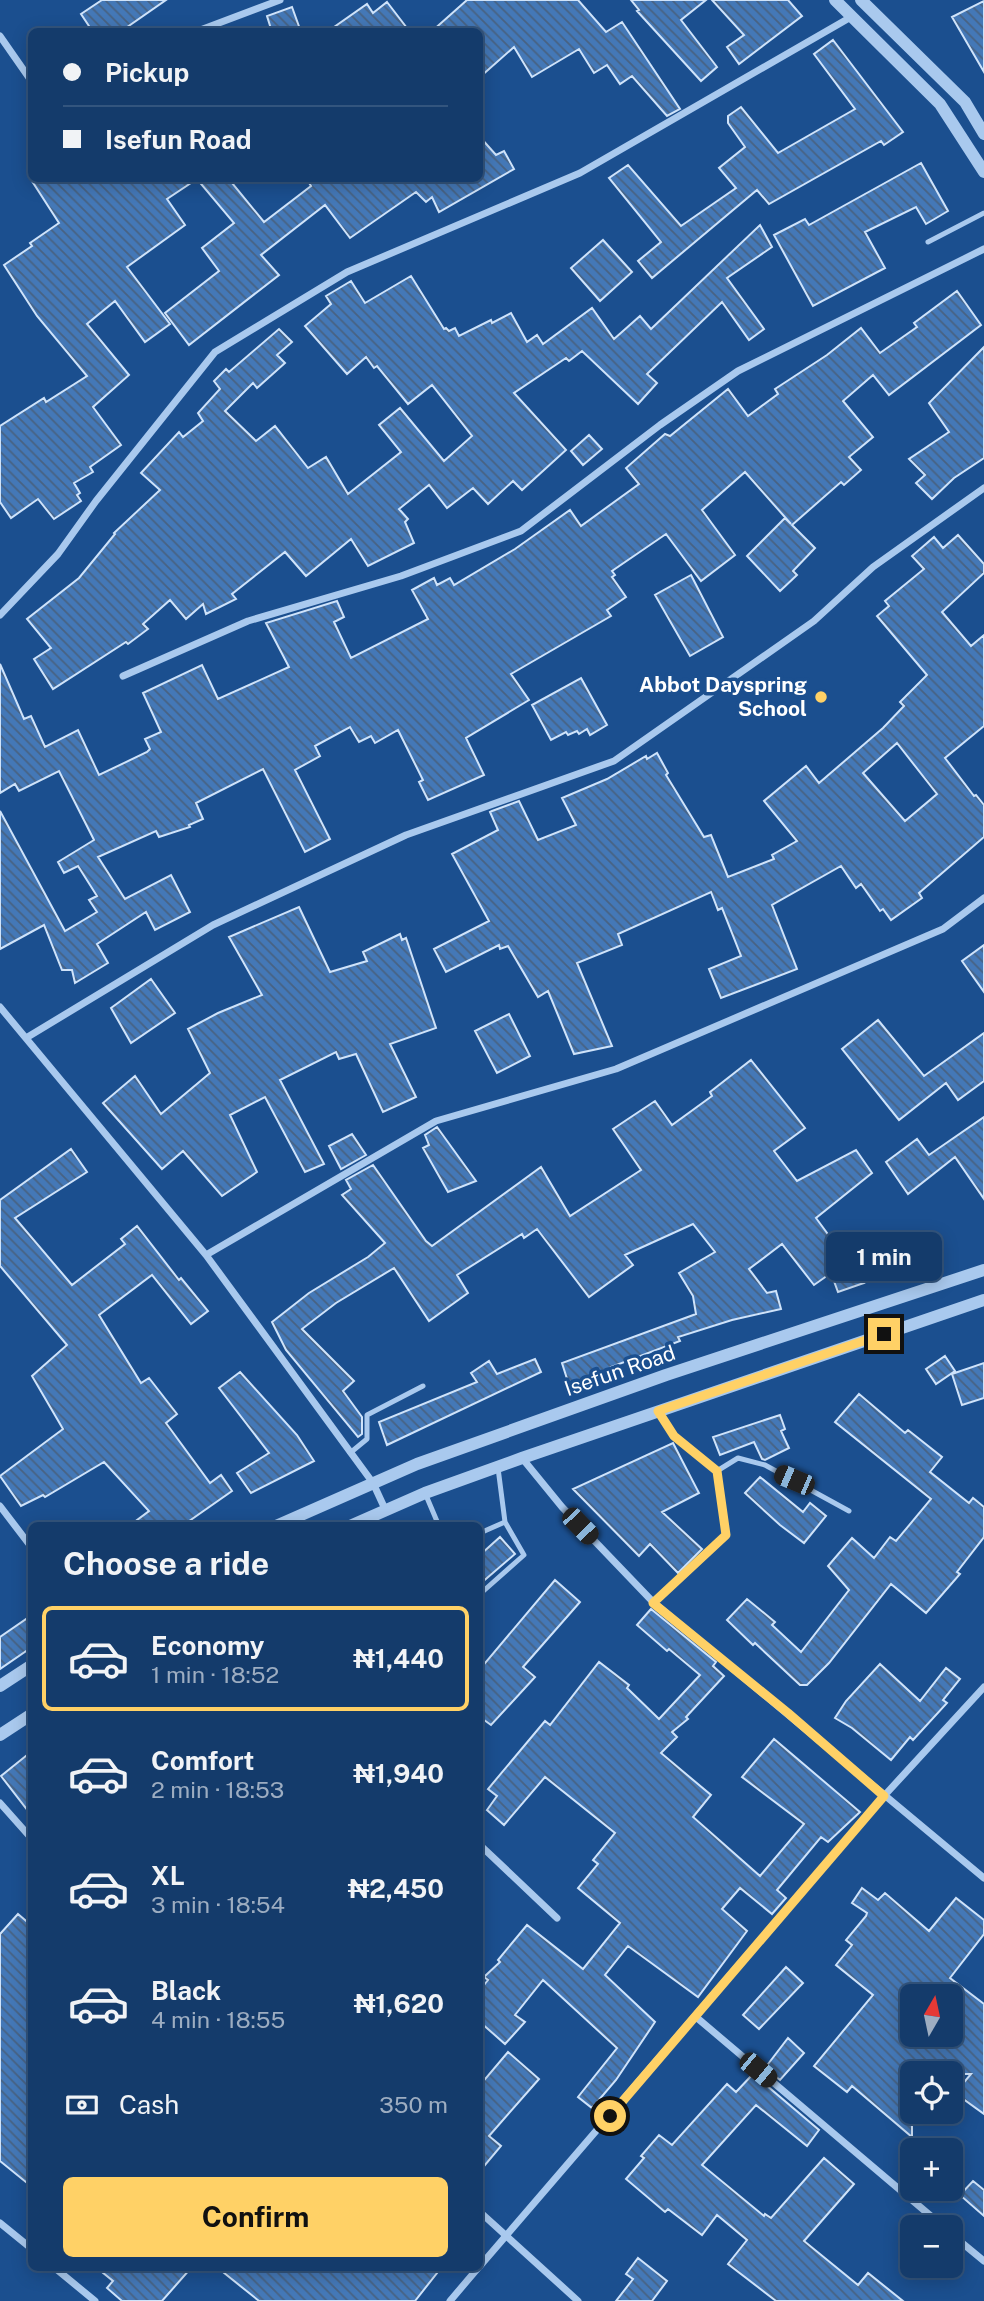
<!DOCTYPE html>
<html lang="en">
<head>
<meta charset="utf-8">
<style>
	:root { --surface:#143b6b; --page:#1d4271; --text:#f1f3f6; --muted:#9dadc1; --line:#33557e; --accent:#ffd166 }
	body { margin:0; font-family:"Public Sans",sans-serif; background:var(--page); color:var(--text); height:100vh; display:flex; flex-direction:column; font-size:26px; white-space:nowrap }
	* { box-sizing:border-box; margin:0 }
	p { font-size:23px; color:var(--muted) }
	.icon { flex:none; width:38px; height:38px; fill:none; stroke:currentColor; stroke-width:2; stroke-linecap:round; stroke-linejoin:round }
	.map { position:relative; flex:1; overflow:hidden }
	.details { position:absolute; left:28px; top:1522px; width:455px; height:749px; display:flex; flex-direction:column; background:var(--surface); border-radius:10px; box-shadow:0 4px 18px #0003,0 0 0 2px var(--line) }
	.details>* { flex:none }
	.top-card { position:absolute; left:28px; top:28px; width:455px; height:154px; border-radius:10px; box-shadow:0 4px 18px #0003,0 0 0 2px var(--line); display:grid; align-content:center; height:154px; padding:0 35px; background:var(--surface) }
	.needle { width:46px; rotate:9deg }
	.buttons { position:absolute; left:900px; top:1984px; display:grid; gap:14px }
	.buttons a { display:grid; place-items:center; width:63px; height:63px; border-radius:10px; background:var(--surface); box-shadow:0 4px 18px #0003,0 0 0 2px var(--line); font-size:35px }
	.end { position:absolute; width:32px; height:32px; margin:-16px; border:9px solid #ffd166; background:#111; box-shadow:0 0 0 4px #111 }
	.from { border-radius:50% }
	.bubble { position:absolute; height:49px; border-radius:10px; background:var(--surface); box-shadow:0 4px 18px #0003,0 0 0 2px var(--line); font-size:23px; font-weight:700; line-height:49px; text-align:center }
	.car { position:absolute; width:21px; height:42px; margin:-21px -10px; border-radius:9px; box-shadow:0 0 5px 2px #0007; background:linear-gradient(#222 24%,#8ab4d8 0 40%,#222 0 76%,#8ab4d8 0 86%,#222 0) }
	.top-card b { display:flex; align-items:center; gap:24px; height:66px; font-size:26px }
	.top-card b+b { border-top:2px solid var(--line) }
	.top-card i { width:18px; height:18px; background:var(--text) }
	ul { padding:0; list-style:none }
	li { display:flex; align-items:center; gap:21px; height:105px; margin:0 14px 10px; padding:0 21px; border:4px solid transparent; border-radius:10px }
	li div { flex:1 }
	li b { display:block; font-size:26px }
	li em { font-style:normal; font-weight:700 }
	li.selected { border-color:var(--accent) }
	li>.icon { width:63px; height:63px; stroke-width:1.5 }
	h2 { padding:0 35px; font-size:32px; line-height:84px }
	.pay { display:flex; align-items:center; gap:18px; height:77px; padding:0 35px; font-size:26px }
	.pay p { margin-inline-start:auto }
	.action { display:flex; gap:14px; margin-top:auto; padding:14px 35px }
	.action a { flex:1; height:80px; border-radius:10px; background:var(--accent); color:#111; font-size:28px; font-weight:700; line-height:80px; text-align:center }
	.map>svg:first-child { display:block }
</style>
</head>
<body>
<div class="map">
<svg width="984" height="2301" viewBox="0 0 984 2301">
	<defs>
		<pattern id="building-back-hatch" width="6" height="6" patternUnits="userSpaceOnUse" patternTransform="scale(1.75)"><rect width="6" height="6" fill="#4478b7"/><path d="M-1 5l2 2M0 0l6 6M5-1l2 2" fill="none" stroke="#486282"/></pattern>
	</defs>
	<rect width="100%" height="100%" fill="#1b4f8f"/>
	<path fill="url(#building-back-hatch)" stroke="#cfe3fa" stroke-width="2" fill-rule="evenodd" d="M102 0H166L120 32H93L81 14Z
		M467 0H578L606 32 622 22 680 109 667 116 632 76 620 84 607 65 594 73 579 49 532 77 514 47 480 77V32H431Z
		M631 0H706L681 20 717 67 701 81 637 11 639 10Z
		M712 0H788L802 16 739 64 727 47 744 35Z
		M984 1V72L952 17Z
		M387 2 410 32H327L367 4 373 13Z
		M292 7 301 32H272L267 16Z
		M833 40 903 132 884 145 881 141 769 204 757 190 652 278 638 261 661 242 609 178 628 165 681 226 736 188 719 168 745 147 728 123V116L741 107 778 153 855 109 814 54Z
		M480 137 496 155 504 151 514 169 439 212 432 197 426 202 416 192 350 238 325 205 261 255 279 275 189 345 165 313 219 271 202 248 234 223 197 179 167 199 185 225 127 267 170 324 145 342 115 301 87 324 129 375 93 407 121 445 90 467 93 472 74 483 80 493 77 495 81 501 54 519 38 499 11 518 0 502V426L44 398 46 402 87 376 37 316 4 265 32 246 30 243 59 223 30 178H228L264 222 311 186 306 178H480Z
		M921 163 948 211 926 224 916 207 865 232 885 268 813 306 774 235 805 219 809 225Z
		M760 225 772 247 727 278 764 329 749 340 722 302 647 374 657 383 638 404 582 351 569 361 566 358 514 393 566 450 522 490 513 481 488 504 473 488 447 508 429 485 399 509 408 519 405 522 414 543 368 566 351 539 306 576 285 552 232 594 236 599 206 614 203 604 186 619 170 600 143 624 148 629 128 644 126 642 53 689 34 659 51 648 27 619 79 578 115 534 114 533 160 490 141 473 179 432 183 437 203 421 198 413 220 389 214 381 226 369 229 372 279 329 292 342 277 355 285 363 257 388 253 383 225 411 256 441 275 426 308 468 326 457 348 494 401 452 379 425 400 408 444 461 472 436 432 385 408 404 377 366 374 368 366 357 347 374 305 326 331 304 326 296 351 281 365 303 411 276 444 329 446 328 449 331 455 328 459 336 491 320 492 323 511 313 527 342 537 335 543 344 592 308 614 339 640 316 651 329Z
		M603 240 632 272 600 301 571 268Z
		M957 291 981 325 889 395 873 375 843 401 873 437 849 457 861 470 844 485 841 482 792 525 815 548 793 571 797 575 780 591 747 556 785 518 791 524 745 472 702 510 735 555 701 581 666 534 612 571 615 575 612 577 626 597 607 610 611 616 511 674 529 700 466 738 484 775 428 800 419 782 423 780 398 730 375 743 371 736 359 742 350 727 315 746 320 756 295 770 330 839 305 852 263 769 196 803 203 819 189 825 190 827 159 837 156 831 98 857 125 899 171 875 190 912 155 930 146 912 97 944 108 963 75 983 72 970H62L44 925 0 949V811L65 931 97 912 89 900 97 896 78 866 64 873 58 862 94 840 59 771 19 791 15 784 0 793V664L24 719 31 716 45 747 78 730 99 775 147 752 150 749 145 739 161 732 143 693 202 665 218 699 289 667 266 623 337 601 344 617 334 622 351 658 428 619 412 590 434 578 437 585 450 578 454 585 515 549 570 510 581 526 639 484 626 468 665 434 670 436 728 389 748 416 778 394 775 389 827 355 861 328 880 353 917 327 914 323Z
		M984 347V458L954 478 932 499 916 483 925 475 909 459 949 432 929 403Z
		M589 435 602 449 583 465 571 451Z
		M958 535 984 564V573L942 612 971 646 984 635V726L945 758 974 796 976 795 984 805V837L919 893 922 898 891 920 883 909 880 911 861 884 856 888 841 866 772 905 797 969 721 998 709 969 741 956 722 908 718 910 711 892 618 934 622 945 577 963 612 1046 574 1054 548 991 538 997 508 946 500 949 499 945 446 972 434 949 489 921 452 854 498 830 490 812 492 811 519 801 538 840 576 825 562 798 607 779 646 756 647 759 657 753 668 773 666 775 704 837 711 835 728 877 774 859 772 855 797 841 764 801 806 766 819 783 883 728 904 706 900 702 927 675 877 616 889 606 885 601 924 569 912 556 934 537 943 548ZM897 743 937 794 905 821 863 773Z
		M691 575 723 637 690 656 655 595Z
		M581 678 607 725 590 735 587 729 579 734 577 731 568 735 566 732 551 740 532 705Z
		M299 907 330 972 367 961 363 952 400 934 402 940 406 938 436 1028 390 1044 416 1097 383 1112 356 1054 339 1059 336 1052 280 1080 324 1164 305 1172 265 1097 230 1115 257 1172 222 1196 183 1151 162 1169 103 1103 135 1076 161 1114 210 1073 188 1029 218 1013 262 995 229 937Z
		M984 945V992L962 961Z
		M151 979 175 1013 131 1043 111 1008Z
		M509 1014 530 1056 497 1073 475 1031Z
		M878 1020 924 1076 984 1033V1081L958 1100 946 1083 899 1120 842 1049Z
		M751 1060 805 1128 774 1151 797 1181 856 1150 872 1173 816 1218 864 1283 838 1292 831 1273 814 1285 782 1244 749 1269 767 1293 776 1291 781 1309 732 1320 678 1337 680 1341 611 1367 613 1371 569 1385 562 1363 696 1314 693 1296 679 1273 715 1252 693 1224 625 1255 633 1265 589 1297 537 1229 524 1238 522 1234 457 1275 468 1293 429 1321 394 1268 336 1303 302 1329 354 1381 343 1391 362 1417V1434L358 1437 286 1350 272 1322 309 1293 368 1257 385 1243 342 1195 351 1189 346 1180 373 1165 426 1241 432 1246 541 1167 570 1216 641 1170 613 1129 655 1101 672 1125 712 1096 710 1092Z
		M984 1117V1199L955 1157 908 1194 886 1162 917 1139 929 1155Z
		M437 1127 476 1181 448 1192 423 1148 429 1145 425 1135Z
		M352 1134 366 1155 341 1169 329 1146Z
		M71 1149 87 1172 15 1218 72 1285 125 1244 121 1239 137 1226 179 1280 181 1278 208 1311 191 1324 152 1275 99 1315 141 1383 149 1378 177 1414 166 1423 210 1483 221 1475 232 1491 182 1526H129L149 1511 104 1462 45 1497 43 1495 21 1506 0 1476 63 1429 32 1376 67 1345 0 1266V1200Z
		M945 1356 955 1371 936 1384 926 1369Z
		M535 1359 541 1372 387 1445 379 1422 477 1382 471 1373 489 1361 497 1374Z
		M984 1363V1398L962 1405 952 1374Z
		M240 1372 297 1435 314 1461 251 1493 237 1473 269 1453 219 1388Z
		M859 1394 905 1433 908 1430 942 1457 930 1472 969 1503 973 1498 984 1507V1537L957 1572 960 1574 926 1613 891 1584 829 1663 807 1685H800L755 1643 753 1645 727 1620 747 1599 775 1622 772 1625 801 1652 849 1590 828 1566 852 1538 874 1558 890 1537 896 1541 931 1499 835 1422Z
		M780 1415 785 1429 781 1431 789 1448 765 1460 762 1459 754 1442 720 1455 713 1437Z
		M673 1443 699 1493 662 1512 702 1549 678 1573 650 1544 639 1556 573 1489Z
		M760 1477 803 1512 810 1503 826 1516 804 1543 780 1525 745 1493Z
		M500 1537 515 1554 480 1584V1555Z
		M555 1580 580 1602 523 1667 535 1677 491 1725 480 1717V1669Z
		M651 1609 716 1662 713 1666 724 1676 686 1717 688 1719 672 1732 677 1737 661 1753 711 1795 693 1817 760 1876 804 1824 742 1777 774 1739 860 1812 828 1842 821 1837 777 1890 786 1898 772 1914 740 1888 722 1909 747 1931 698 1997 628 1946 605 1975 655 2022 616 2080 592 2108 578 2097 617 2048 543 1980 515 2015 525 2022 505 2044 480 2022V1990L488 1980 484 1977 500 1962 498 1960 527 1925 583 1969 620 1923 578 1888 598 1864 593 1860 615 1833 545 1777 504 1825 487 1810 497 1796 488 1789 545 1721 550 1725 599 1662 629 1685 627 1688 659 1719 700 1675 669 1649 667 1651 637 1625Z
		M32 1615V1647L0 1669V1637Z
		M880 1664 920 1701 946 1668 960 1679 943 1700 947 1703 913 1740 910 1737 891 1760 852 1728 835 1718 846 1701Z
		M32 1751V1816L1 1776Z
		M862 1888 878 1900 885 1893 929 1931 956 1898 984 1920V1934L950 1978 984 2004V2114L955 2093 971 2074H912V2137L852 2086 847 2092 814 2066 873 1995 836 1965 852 1945 846 1940 866 1916 867 1913 852 1903ZM912 1997H950V2035H912Z
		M18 1914 32 1926V2187L0 2161V1934Z
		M786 1967 803 1983 759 2029 743 2015Z
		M788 2038 804 2053 780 2080 765 2068Z
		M508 2052 539 2079 489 2136 501 2146 480 2171V2085Z
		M753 2074 819 2130 807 2146 756 2105 702 2165 764 2216 765 2214 771 2218 824 2158 854 2184 804 2241 858 2285 868 2273 903 2301H776L728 2264 747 2240 717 2215 702 2235 668 2209 665 2212 626 2179 644 2158 641 2156 659 2135 672 2145 727 2084 736 2092Z
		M973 2181 984 2190V2216L960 2195Z
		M638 2258 667 2281 652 2301H616L633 2279 626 2274Z
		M97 2268H191L162 2301H122L107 2288 113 2281Z
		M218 2268H441L415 2301H259Z"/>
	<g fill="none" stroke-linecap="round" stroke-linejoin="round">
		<path stroke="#a9c9ee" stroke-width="5" d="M928 242 984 213
			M658 1411 674 1436 717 1471
			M350 1453 367 1439V1415L423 1386
			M425 1493 439 1526
			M480 1533 505 1522
			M480 1594 524 1555 505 1522 498 1468
			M654 1603 726 1535 717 1471 738 1458 765 1465 849 1511"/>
		<path stroke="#a9c9ee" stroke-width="7" d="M195 32 280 0
			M0 36 32 82
			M0 615 58 554 96 501 215 352 347 272 580 173 851 17
			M123 676 248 621 401 576 521 531 660 425 738 371 984 249
			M0 1007 206 1255 373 1483 385 1509
			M26 1038 213 925 406 835 614 761 814 621 873 567 984 488
			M206 1255 436 1121 616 1069 943 929 984 898
			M522 1458 562 1507 654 1603 984 1878
			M0 1506 32 1548
			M0 1803 32 1839
			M480 1845 557 1918
			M696 2017 945 2228
			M480 2212 578 2301
			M0 2223 32 2249
			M950 2233 984 2261
			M480 2266 884 1796 984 1687
			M55 2268 95 2301
			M450 2301 478 2268"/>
		<path stroke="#a9c9ee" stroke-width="12" d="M835 0 940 104 984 172
			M861 0 965 102 984 134
			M276 1526 417 1464 666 1375 984 1270
			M350 1526 425 1493 522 1458 984 1300
			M0 1686 32 1665
			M0 1735 32 1714"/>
	</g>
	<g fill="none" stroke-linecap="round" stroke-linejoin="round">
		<path stroke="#ffd166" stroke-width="9" d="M610 2116 884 1796 788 1713 653 1603 726 1535 717 1471 674 1436 658 1411 884 1334"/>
	</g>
	<circle fill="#ffd166" stroke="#1b4f8f" stroke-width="2.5" cx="821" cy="697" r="7"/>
	<g text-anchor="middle" stroke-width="7" stroke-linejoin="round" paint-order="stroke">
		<g font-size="21" font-weight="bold" fill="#fff" stroke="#1b4f8f" text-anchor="end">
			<text x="807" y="692">Abbot Dayspring<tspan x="807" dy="24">School</tspan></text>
		</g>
		<g font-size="21" fill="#fff" stroke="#1b4f8f">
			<text transform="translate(620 1371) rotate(-19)" y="7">Isefun Road</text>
		</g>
	</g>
</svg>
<div class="buttons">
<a><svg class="needle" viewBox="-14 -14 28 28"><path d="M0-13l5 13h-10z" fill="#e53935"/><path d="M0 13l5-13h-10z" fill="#9dadc1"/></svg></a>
<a><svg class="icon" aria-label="locate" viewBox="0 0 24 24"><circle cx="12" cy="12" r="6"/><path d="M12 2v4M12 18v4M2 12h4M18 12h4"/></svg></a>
<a>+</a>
<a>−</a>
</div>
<i class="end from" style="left:610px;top:2116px"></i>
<i class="end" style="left:884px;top:1334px"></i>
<div class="bubble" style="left:826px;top:1232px;width:116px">1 min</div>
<i class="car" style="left:794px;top:1480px;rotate:293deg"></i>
<i class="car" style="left:580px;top:1526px;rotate:136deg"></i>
<i class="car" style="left:758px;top:2070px;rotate:130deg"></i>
<div class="top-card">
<b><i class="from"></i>Pickup</b>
<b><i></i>Isefun Road</b>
</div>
<section class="details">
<h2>Choose a ride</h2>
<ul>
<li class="selected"><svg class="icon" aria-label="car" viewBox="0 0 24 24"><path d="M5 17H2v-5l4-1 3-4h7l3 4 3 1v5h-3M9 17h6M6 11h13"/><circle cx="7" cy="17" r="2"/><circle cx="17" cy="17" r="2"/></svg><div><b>Economy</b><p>1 min · 18:52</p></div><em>₦1,440</em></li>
<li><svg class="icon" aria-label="car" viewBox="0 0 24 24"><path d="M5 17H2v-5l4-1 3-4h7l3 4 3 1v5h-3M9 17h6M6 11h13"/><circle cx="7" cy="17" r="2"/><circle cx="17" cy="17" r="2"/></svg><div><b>Comfort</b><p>2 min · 18:53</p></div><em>₦1,940</em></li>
<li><svg class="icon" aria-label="car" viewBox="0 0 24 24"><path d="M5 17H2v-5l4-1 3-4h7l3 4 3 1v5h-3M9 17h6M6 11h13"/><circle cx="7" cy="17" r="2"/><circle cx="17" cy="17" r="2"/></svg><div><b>XL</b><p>3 min · 18:54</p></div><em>₦2,450</em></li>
<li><svg class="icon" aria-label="car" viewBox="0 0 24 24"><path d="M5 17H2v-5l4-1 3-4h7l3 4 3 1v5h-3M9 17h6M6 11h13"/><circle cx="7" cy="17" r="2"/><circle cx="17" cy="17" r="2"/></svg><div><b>Black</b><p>4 min · 18:55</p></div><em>₦1,620</em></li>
</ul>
<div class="pay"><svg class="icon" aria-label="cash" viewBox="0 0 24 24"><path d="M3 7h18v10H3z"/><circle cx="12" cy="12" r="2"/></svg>Cash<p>350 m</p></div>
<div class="action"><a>Confirm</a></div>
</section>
</div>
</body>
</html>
